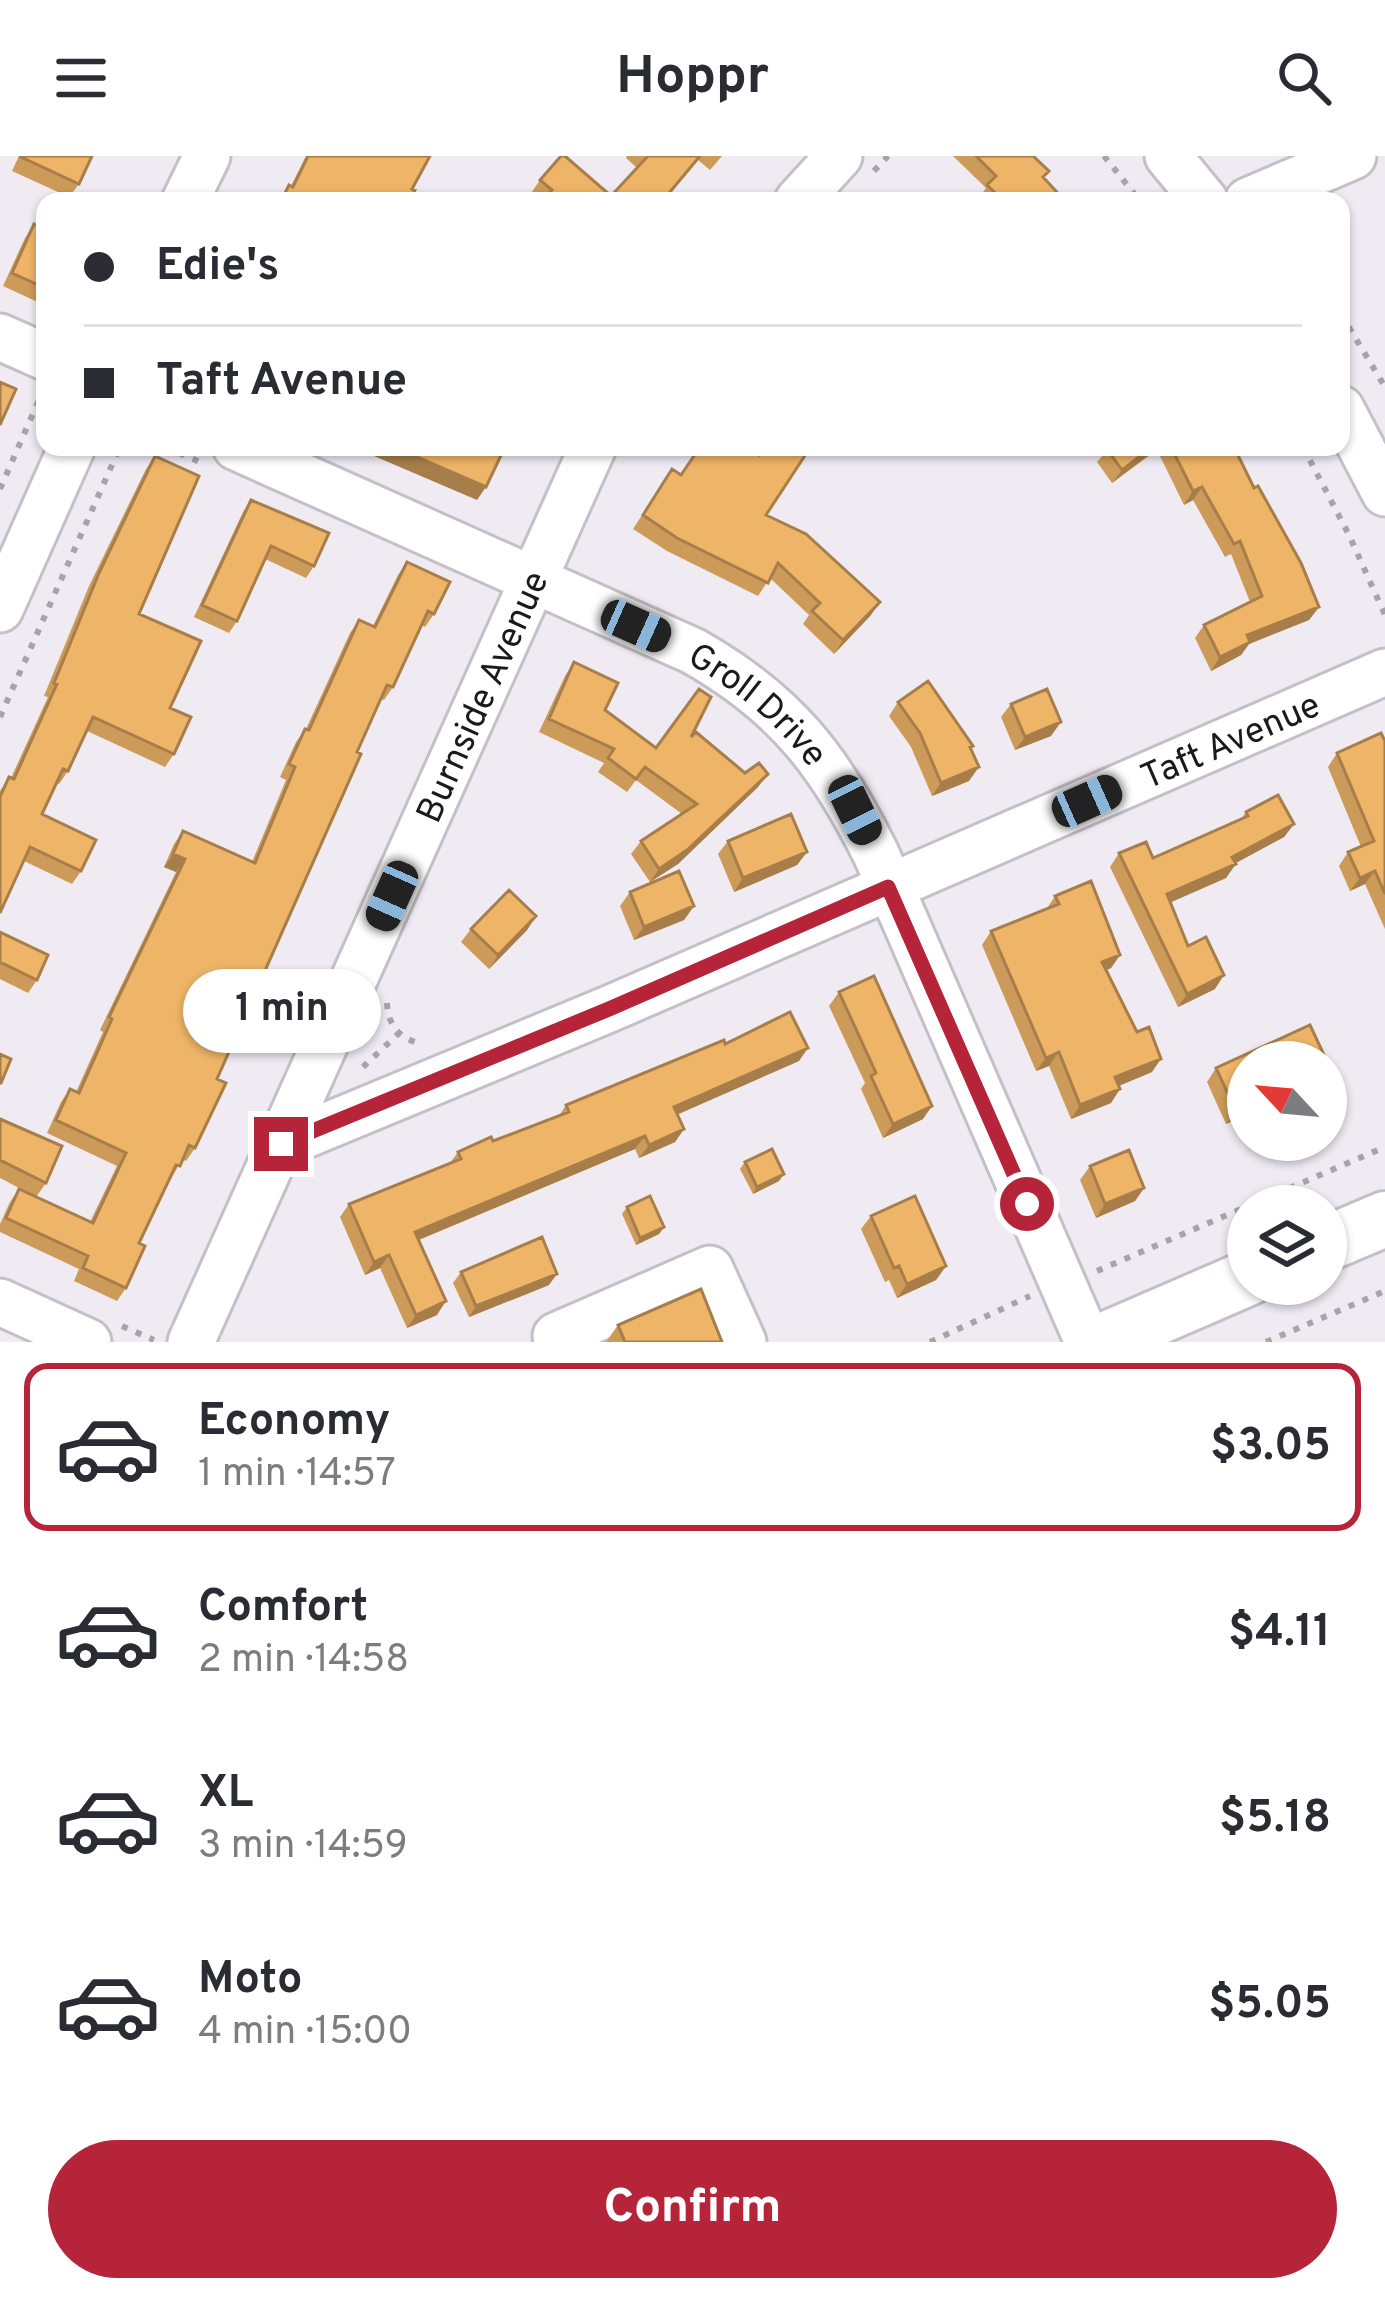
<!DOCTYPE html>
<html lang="en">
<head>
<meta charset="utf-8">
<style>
	:root { --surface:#fff; --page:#f7f7f7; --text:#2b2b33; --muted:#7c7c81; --line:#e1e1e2; --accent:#b6243a }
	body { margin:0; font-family:Overpass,sans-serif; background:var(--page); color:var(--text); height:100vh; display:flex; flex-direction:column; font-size:45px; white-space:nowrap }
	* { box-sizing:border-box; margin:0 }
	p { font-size:39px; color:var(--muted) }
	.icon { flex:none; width:66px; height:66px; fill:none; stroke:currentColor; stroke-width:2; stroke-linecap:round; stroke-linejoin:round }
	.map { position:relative; height:1186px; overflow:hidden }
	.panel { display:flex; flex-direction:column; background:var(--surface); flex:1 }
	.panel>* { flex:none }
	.top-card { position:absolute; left:36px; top:36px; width:1314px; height:264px; border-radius:24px; box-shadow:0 3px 9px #0004; display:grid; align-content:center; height:264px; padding:0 48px; background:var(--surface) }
	.needle { width:78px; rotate:296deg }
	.tools { position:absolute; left:1227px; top:885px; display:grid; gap:24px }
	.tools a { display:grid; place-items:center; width:120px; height:120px; border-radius:50%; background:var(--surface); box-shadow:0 3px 9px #0004; font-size:60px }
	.end { position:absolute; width:54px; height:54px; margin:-27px; border:15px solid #b6243a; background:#fff; box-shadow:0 0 0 6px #fff }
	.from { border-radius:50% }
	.bubble { position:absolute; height:84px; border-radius:42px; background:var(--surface); box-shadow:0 3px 9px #0004; font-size:39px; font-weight:700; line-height:84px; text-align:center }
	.car { position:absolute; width:36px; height:72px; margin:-36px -18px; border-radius:15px; box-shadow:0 0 9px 3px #0007; background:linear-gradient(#222 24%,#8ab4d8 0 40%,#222 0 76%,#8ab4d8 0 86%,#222 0) }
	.top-card b { display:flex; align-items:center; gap:42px; height:114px; font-size:45px }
	.top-card b+b { border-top:3px solid var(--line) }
	.top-card i { width:30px; height:30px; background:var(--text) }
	ul { padding:21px 0 0; list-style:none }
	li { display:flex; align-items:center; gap:36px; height:168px; margin:0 24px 18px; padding:0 24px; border:6px solid transparent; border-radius:24px }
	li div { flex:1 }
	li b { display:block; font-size:45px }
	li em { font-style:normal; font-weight:700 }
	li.current { border-color:var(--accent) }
	li>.icon { width:108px; height:108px; stroke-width:1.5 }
	.button { display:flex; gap:24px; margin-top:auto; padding:24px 48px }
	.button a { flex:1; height:138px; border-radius:72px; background:var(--accent); color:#fff; font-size:48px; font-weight:700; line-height:138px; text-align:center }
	header { display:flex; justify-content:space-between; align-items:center; height:156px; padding:0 48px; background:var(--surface); font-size:54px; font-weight:700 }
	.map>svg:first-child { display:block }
</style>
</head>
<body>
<header><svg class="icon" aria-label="menu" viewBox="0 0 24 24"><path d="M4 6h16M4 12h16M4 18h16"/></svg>Hoppr<svg class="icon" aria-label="search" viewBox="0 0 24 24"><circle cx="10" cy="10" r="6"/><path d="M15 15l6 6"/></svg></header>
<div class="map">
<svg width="1385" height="1186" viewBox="0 0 1385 1186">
	<rect width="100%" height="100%" fill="#f0eaf3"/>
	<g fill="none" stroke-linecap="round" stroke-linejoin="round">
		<g stroke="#c5bfc8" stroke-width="51">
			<g id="minor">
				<path d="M1168 0 1205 45"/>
				<path d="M185 45 207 0"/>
				<path d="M798 45 839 0"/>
				<path d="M1248 45 1353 0"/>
				<path d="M0 181 45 201"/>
				<path d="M1341 253 1385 337"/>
				<path id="s1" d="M236 291 693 495C785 547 830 605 876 698L1088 1186"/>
				<path d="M0 453 72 291"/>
				<path id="s2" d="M281 989 609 853 1385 516"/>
				<path d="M0 1146 88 1186"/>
				<path id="s3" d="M191 1186 593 291"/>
				<path d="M558 1186 556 1180 710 1113 743 1186"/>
			</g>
		</g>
		<g stroke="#c5bfc8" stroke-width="60">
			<path id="major" d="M1326 1088 1385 1063
				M1100 1186 1248 1122"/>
		</g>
		<path stroke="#a7a3aa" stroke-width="6" stroke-dasharray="6 9" stroke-linecap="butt" d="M1104 0 1140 45
			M874 15 888 0
			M128 45 132 34
			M750 45 760 34
			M1341 158 1385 231
			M165 291 200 306
			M1303 291 1349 379 1385 459
			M0 333 42 237
			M0 561 120 291
			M387 847C388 870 400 883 422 888
			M363 911 397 879
			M1248 1050 1385 991
			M1097 1115 1248 1050
			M122 1170 154 1184
			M930 1186 1030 1140
			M1266 1186 1385 1135"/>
		<use href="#minor" stroke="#fff" stroke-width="45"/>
		<use href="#major" stroke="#fff" stroke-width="54"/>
	</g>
	<path fill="#cd9b59" d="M19 0H92L79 28 69 41 12 15Z
		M306 0H430L412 33 410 45H278L289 29 291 30Z
		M627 0H722L710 14 698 4 665 44 666 45H540L531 37 540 24 611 40 637 12 626 2Z
		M953 0H1033L1044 22 1065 45H980L978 43 986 32Z
		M34 68 45 73 44 149 3 130 25 82Z
		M1110 291H1234L1319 451 1309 464 1249 488 1241 499 1211 515 1195 482 1204 469 1250 446 1231 398 1225 401 1193 344 1184 349 1157 294 1112 327 1097 306Z
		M155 300 139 458 170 552 174 598 165 611 87 575 68 615 59 628 56 627 42 658 81 715 72 728 24 705 0 757V635L9 621 11 622 48 541 44 540 89 430 146 313Z
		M672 313 766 359 871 459 834 498 803 468 809 459 770 422 758 440 667 395 633 373Z
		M251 344 314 410 306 422 265 403 237 465 229 477 194 461 243 356Z
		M407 406 434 458 425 471 421 469 393 531 384 544 381 543 217 923 195 992 186 1005 182 1003 171 1023 139 1087 126 1132 117 1145 74 1125 79 1113 0 1076V1068L10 1046 19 1033 90 1066 117 1010 47 977 61 946 70 933 76 936 103 876 100 874 176 716 164 711 174 688 183 675 252 706 286 624 280 621 296 586 306 573 350 477 359 464 373 470 398 419Z
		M574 506 605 554 656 592 691 581 758 631 678 708 650 726 631 698 641 685 682 658 636 624 627 636 598 616 604 607 539 576 565 520Z
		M898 546 973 590 971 593 969 625 932 640 911 591 889 560Z
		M1011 548 1051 580 1015 594 1001 561Z
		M1385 585V773L1365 728 1350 735 1339 710 1348 696 1361 691 1328 611 1337 597Z
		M1246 656 1294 668 1284 681 1235 707 1226 722 1170 746 1188 790 1215 833 1178 851 1110 711 1119 697 1153 702 1241 663Z
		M728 685 807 696 797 709 734 736 718 698Z
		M630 736 694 750 684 764 634 784 620 750Z
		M1055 740 1120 799 1111 812 1106 814 1152 916 1119 930 1111 947 1071 963 1049 910 1036 915 982 789 991 775 1046 754Z
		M536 760 527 774 489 813 461 786 471 773Z
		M0 776 37 824 28 837 0 823Z
		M839 836 923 963 883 982 861 933 865 927 829 850Z
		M725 888 799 905 677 958 684 973 675 986 639 1002 635 993 419 1084 437 1159 407 1172 380 1112 365 1119 340 1061 349 1048 450 1007 458 996 493 985 559 960 566 949Z
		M1248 906V958L1226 968 1207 926 1216 912Z
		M0 963 46 1027 36 1041 0 1022Z
		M745 1006 779 1025 753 1038 740 1013Z
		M1090 1010 1144 1032 1135 1045 1096 1062 1080 1024Z
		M627 1051 664 1071 659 1078 636 1089 622 1058Z
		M871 1060 946 1110 936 1124 897 1142 889 1124 885 1126 861 1073Z
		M461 1116 549 1129 469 1161 453 1127Z
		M618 1169 722 1186H606Z"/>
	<path fill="#a77e49" d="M353 291H394L486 331 477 344Z
		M1152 291H1159L1112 327 1122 314Z
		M1202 331 1193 344 1184 349 1193 335Z
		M880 446 871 459 834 498 843 484Z
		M1319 451 1309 464 1249 488 1241 499 1211 515 1220 501 1247 479Z
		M1061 566 1051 580 1015 594 1025 581Z
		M979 611 969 625 932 640 941 627Z
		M768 618 758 631 678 708 650 726 659 713Z
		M1294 668 1284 681 1225 713 1236 708 1226 722 1158 752 1167 738Z
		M807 696 797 709 734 736 743 722Z
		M173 698 185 703 176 716 164 711Z
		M1375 715 1365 728 1350 735 1360 722Z
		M694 750 684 764 634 784 644 771Z
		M536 760 527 774 489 813 498 799Z
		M1120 799 1111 812 1093 820 1102 806Z
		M1224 819 1215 833 1178 851 1187 838Z
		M808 892 799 905 665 964 674 951Z
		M1059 896 1049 910 1036 915 1046 902Z
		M1161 903 1152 916 1106 935 1115 921Z
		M1120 933 1111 947 1071 963 1080 949Z
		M1248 949V958L1226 968 1236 955Z
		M932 950 923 963 883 982 893 968Z
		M684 973 675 986 639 1002 649 989Z
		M645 980 635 993 406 1089 415 1076Z
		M784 1018 779 1025 753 1038 757 1031Z
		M1144 1032 1135 1045 1096 1062 1105 1048Z
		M664 1071 659 1078 636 1089 640 1082Z
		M389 1099 380 1112 365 1119 374 1106Z
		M946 1110 936 1124 897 1142 907 1128Z
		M557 1118 549 1129 469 1161 476 1150Z
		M446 1145 437 1159 407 1172 416 1159Z"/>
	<path fill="#eeb468" stroke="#a77e49" stroke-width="3" d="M22 0H92L79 28 21 1Z
		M308 0H430L412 33 415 34 410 45H281L289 29 293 31Z
		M561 0H565L611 40 648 0H700L664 43 666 45H542L552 34 540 24Z
		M976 0H1033L1049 15 1043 21 1065 45H1004L987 29 996 20Z
		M34 68 45 73V132L12 117Z
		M0 226 16 233 0 269Z
		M394 291H496L503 295 486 331Z
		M700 291H745L759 299 764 291H796L806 298 766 359 806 378 880 446 843 484 812 455 820 447 778 407 768 427 677 382 643 359 672 313 681 319Z
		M1110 291H1152L1122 314 1107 293Z
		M1171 291H1234L1254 332 1258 330 1301 407 1319 451 1247 479 1250 486 1220 501 1204 469 1262 440 1240 385 1234 388 1202 331 1193 335Z
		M155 300 199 320 139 458 201 485 170 552 191 561 174 598 93 561 68 615 63 613 42 658 96 684 81 715 30 691 0 757V641L9 621 14 623 57 528 54 527 99 417Z
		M251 344 329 377 314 410 271 390 237 465 202 449Z
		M407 406 450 426 434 458 428 455 393 531 387 529 357 596 361 598 217 923 226 927 195 992 189 989 180 1010 176 1009 139 1087 145 1090 126 1132 83 1112 88 1100 6 1062 19 1033 93 1067 126 997 56 964 70 933 79 937 112 863 109 861 185 703 173 698 183 675 255 707 295 611 289 608 305 573 309 574 359 464 375 471Z
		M574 506 618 527 605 554 656 592 699 533 711 541 691 581 696 576 745 617 759 607 768 618 687 694 659 713 641 685 697 648 645 611 636 623 608 602 614 593 549 563Z
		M928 525 973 590 970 591 979 611 941 627 920 577 898 546Z
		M1047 533 1061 566 1025 581 1011 548Z
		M1381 577 1385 585V738L1375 715 1360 722 1348 696 1374 685 1337 597Z
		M1278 639 1294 668 1232 701 1236 708 1167 738 1188 790 1206 781 1224 819 1187 838 1119 697 1146 686 1153 702 1248 660 1246 656Z
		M791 658 807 696 743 722 728 685Z
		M679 715 694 750 644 771 630 736Z
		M1091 725 1120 799 1102 806 1137 876 1149 871 1161 903 1115 921 1120 933 1080 949 1059 896 1046 902 991 775 1059 748 1055 740Z
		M509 734 536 760 498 799 471 773Z
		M0 776 48 799 37 824 0 806Z
		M874 820 932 950 893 968 871 920 876 917 839 836Z
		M790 856 808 892 674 951 684 973 649 989 645 980 415 1076 446 1145 416 1159 389 1099 374 1106 349 1048 461 1003 458 996 491 981 493 985 569 956 566 949 724 884 725 888Z
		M1310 869 1324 899 1308 906H1248V949L1236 955 1216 912Z
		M0 898 11 903 1 927H0Z
		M0 963 62 990 46 1027 0 1004Z
		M772 993 784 1018 757 1031 745 1006Z
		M1129 994 1144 1032 1105 1048 1090 1010Z
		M650 1040 664 1071 640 1082 627 1051Z
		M915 1040 946 1110 907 1128 899 1110 894 1112 871 1060Z
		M542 1081 557 1118 476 1150 461 1116Z
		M701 1133 722 1186H625L618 1169Z"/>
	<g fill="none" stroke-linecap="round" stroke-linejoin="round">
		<path stroke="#b6243a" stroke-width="15" d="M281 988 609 853 888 731 1027 1048"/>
	</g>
	<g text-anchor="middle" stroke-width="9" stroke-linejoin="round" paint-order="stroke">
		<g font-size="36" fill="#1b191c" stroke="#fcf8fe">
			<text dy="13" stroke="none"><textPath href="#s3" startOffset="708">Burnside Avenue</textPath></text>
			<text dy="13" stroke="none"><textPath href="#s1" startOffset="585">Groll Drive</textPath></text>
			<text dy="13" stroke="none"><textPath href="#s2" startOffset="1032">Taft Avenue</textPath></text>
		</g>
	</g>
</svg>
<div class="tools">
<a><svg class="needle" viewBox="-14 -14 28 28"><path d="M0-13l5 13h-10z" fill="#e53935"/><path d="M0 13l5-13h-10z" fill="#7c7c81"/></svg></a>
<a><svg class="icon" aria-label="layers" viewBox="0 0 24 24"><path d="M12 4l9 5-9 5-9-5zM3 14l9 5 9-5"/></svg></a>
</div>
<i class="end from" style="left:1027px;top:1048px"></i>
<i class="end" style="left:281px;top:988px"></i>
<div class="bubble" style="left:183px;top:813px;width:198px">1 min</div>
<i class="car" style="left:636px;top:470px;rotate:114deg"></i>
<i class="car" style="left:1087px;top:645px;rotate:66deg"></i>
<i class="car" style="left:855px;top:654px;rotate:154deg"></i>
<i class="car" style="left:392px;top:740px;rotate:204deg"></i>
<div class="top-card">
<b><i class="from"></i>Edie's</b>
<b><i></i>Taft Avenue</b>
</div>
</div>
<section class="panel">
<ul>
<li class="current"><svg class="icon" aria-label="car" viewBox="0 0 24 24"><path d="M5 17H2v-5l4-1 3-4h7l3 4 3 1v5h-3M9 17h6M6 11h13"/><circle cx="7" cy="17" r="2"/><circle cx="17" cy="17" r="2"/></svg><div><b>Economy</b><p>1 min · 14:57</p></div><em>$3.05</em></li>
<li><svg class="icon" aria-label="car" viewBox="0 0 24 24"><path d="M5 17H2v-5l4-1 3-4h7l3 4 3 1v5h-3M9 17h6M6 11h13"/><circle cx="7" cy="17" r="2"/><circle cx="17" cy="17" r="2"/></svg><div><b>Comfort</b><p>2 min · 14:58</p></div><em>$4.11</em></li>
<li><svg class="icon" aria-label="car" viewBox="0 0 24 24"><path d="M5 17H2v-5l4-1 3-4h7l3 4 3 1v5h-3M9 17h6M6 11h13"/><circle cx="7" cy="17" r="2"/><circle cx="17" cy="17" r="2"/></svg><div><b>XL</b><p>3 min · 14:59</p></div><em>$5.18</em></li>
<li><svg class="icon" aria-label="car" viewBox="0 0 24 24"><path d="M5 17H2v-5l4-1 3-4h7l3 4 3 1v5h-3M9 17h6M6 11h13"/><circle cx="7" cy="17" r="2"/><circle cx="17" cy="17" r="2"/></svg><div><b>Moto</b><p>4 min · 15:00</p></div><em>$5.05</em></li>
</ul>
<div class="button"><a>Confirm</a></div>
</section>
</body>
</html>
